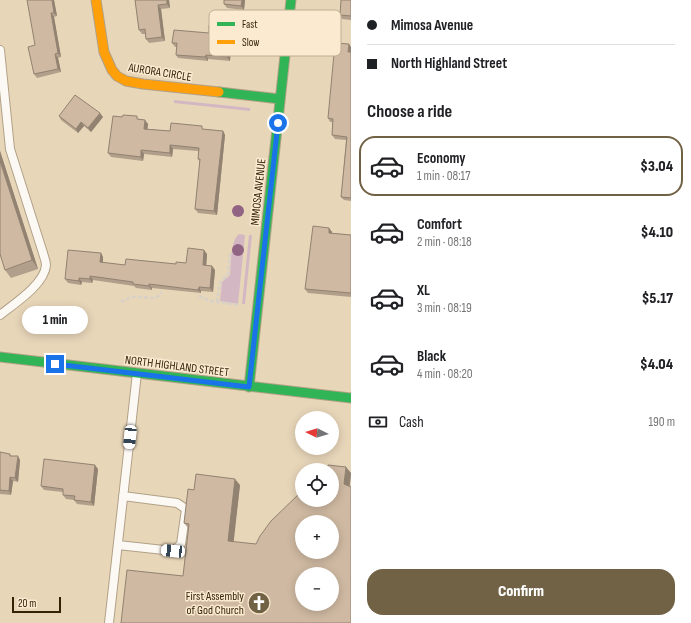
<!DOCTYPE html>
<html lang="en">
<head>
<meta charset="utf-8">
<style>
	:root { --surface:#fff; --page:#f6f6f6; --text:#202124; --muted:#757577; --line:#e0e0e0; --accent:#726245 }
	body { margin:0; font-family:"Sofia Sans Condensed",sans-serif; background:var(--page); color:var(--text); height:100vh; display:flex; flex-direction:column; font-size:15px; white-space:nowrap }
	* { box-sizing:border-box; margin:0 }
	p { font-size:13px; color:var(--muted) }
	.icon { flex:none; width:22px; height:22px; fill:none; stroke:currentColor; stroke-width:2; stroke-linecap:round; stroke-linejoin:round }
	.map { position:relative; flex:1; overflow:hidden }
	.panel { display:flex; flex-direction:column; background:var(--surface); width:340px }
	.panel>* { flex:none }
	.top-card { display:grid; align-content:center; height:88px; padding:0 16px; background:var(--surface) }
	.needle { width:26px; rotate:275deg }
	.buttons { position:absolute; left:295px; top:411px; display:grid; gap:8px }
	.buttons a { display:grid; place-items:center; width:44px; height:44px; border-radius:50%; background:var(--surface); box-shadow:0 2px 10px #0003; font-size:20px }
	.scale { position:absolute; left:12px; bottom:10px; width:49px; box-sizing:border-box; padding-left:4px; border:2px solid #332306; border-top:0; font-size:11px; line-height:14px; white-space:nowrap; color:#332306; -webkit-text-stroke:3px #fbead0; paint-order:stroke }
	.end { position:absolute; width:18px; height:18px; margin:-9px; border:5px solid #1a73e8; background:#fff; box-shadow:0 0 0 2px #fff }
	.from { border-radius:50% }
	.bubble { position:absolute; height:28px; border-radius:14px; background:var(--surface); box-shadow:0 2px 10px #0003; font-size:13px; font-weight:800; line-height:28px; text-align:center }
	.car { position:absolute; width:12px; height:24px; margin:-12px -6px; border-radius:5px; box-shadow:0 0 3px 1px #0007; background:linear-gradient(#fff 24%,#345 0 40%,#fff 0 76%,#345 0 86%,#fff 0) }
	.top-card b { display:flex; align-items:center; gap:14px; height:38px; font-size:15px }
	.top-card b+b { border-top:1px solid var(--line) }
	.top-card i { width:10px; height:10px; background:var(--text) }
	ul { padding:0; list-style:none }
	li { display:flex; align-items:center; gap:12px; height:60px; margin:0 8px 6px; padding:0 8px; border:2px solid transparent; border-radius:16px }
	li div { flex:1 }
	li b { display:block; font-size:15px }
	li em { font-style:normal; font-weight:800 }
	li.current { border-color:var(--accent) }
	li>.icon { width:36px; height:36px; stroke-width:1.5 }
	h2 { padding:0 16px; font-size:18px; line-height:48px }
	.pay { display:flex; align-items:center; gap:10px; height:44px; padding:0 16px; font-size:15px }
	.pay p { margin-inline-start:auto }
	.action { display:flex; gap:8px; margin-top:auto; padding:8px 16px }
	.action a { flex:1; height:46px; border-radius:16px; background:var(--accent); color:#fff; font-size:16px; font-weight:800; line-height:46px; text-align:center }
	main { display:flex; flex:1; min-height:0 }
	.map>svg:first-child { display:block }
</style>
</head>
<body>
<main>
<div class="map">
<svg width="351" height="623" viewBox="0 0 351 623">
	<rect width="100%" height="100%" fill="#e8d6b9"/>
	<path fill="#d3b8c3" d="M174 100 250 108V111L174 103Z
		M239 234 245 235 238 304 220 301 222 282 230 275C231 265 230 241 239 234Z
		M249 235H252L245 304H242Z"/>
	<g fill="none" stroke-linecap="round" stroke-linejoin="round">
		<g stroke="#b1a187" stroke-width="10">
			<path id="lane" d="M0 50 10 149 43 253C44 257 46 261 46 265 45 284 14 304 0 315
				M118 545 173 551 181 544 186 509 177 503 123 496
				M109 623 137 373"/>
		</g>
		<g stroke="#b1a187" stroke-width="11">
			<path id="fast" d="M219 92 280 99
				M0 357 351 398
				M249 387 291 0"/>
		</g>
		<g stroke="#b1a187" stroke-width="11">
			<path id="slow" d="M96 0 104 52 112 70 117 76 126 81 143 84 219 92"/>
		</g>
		<path stroke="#d7d1c7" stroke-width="2.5" stroke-dasharray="4 2" stroke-linecap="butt" d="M199 296 210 301 239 305
			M121 302C125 300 128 298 133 297 143 295 155 303 162 292
			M217 302 220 283 228 274 230 254"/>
		<use href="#lane" stroke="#fcf9f4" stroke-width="8"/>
		<use href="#fast" stroke="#30b455" stroke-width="9"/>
		<use href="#slow" stroke="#ff9f0a" stroke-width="9"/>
	</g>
	<g fill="#916484">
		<circle cx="238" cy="211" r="6"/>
		<circle cx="238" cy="250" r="6"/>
	</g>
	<path fill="#b29f8b" d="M54 0 57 16 54 17 61 57 58 58 61 72 37 78 34 74 35 45Z
		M135 0H169L170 8 161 9 165 41 149 43 146 39 145 34H142L139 30Z
		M245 0 244 10 227 8 224 4Z
		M351 0V20L342 19 340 15Z
		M233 28 236 32 234 46H231L230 61 208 59V61L178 58 176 55V47H175L172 43 209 33Z
		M351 47V201L344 200 341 197 346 140 335 139 332 135V122H330L328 118Z
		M59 116 103 117 91 132 84 126 78 133 61 120Z
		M122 117 139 119 148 124 147 129 170 131 205 130 223 131 225 135 217 215 198 213 195 209 200 162 198 159V151L173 149 172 157 144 154 143 161 111 157 108 153Z
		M0 151 38 269 11 278 5 270 0 254Z
		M329 228 332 232V233L351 235V297L308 293 305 289Z
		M101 253 103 257V263L125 265 176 264 186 263 207 254 206 265 212 266 215 270 213 292 201 291V293L152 288V290L136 288 134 286 93 280 92 283 82 282 81 285 68 283 65 279Z
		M0 452 12 456 20 460 18 482 13 481 11 495 0 494Z
		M98 469 94 506 77 504 74 500 66 499 63 495V492L44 490 41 486Z
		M351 473 350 486 351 623 189 529 184 523 194 490 240 485 233 542 256 544Z"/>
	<path fill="#918271" d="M52 0H54L57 16 54 13Z
		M167 0H169L170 8 167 4Z
		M242 0H245L244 10 241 6Z
		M158 5 161 9 165 41 162 37Z
		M51 13 54 17 61 57 58 53Z
		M233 28 236 32 234 46 231 42Z
		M229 42 231 46 230 61 227 57Z
		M349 44 351 47V56L348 52Z
		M55 54 58 58 61 72 58 69Z
		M206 55 208 59V61L205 57Z
		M100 113 103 117 91 132 88 128Z
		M145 120 148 124 147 133 144 129Z
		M81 122 84 126 78 133 76 129Z
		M223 131 225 135 217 215 214 211Z
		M170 145 173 149 172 157 170 153Z
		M141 150 144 154 143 161 141 157Z
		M0 151 38 269 32 260 0 161Z
		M329 228 332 232V237L329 233Z
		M204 250 207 254 206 269 203 265Z
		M101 253 103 257V266L100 262Z
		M212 266 215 270 213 292 210 288Z
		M90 276 93 280 92 283 90 279Z
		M79 278 82 282 81 285 79 281Z
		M149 284 152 288V290L149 286Z
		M199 287 201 291V293L198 290Z
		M18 456 20 460 18 482 15 478Z
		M95 465 98 469 94 506 91 502Z
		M346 467 351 473 349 490 344 484Z
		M10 477 13 481 11 495 9 491Z
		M235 479 240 485 233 548 228 541Z"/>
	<path fill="#cfb9a2" stroke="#918271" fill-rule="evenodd" d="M27 0H52L54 13H51L58 53 55 54 58 69 34 74 28 47 35 45Z
		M135 0H167V4L158 5 162 37 146 39 145 29 139 30Z
		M224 0H242L241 6 224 4Z
		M341 0H351V16L340 15Z
		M209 25 233 28 231 42H229L227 57 206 55 205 57 176 55 177 43H172L174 30 209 33Z
		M335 43 349 44 348 52H351V198L341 197 347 137 332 135 333 119 328 118Z
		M75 95 100 113 88 128 81 122 76 129 59 116Z
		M123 115 137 116V119L145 120 144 129 170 131 171 123 202 126V129L223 131 214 211 195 209 200 159H198L199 148 170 145V153L141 150V157L108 153 113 116 122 117Z
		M0 161 32 260 5 270 0 254Z
		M313 226 329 228V233L351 235V293L305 289Z
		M188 248 204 250 203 265 212 266 210 288 199 287 198 290 149 284V286L133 284V282L90 276V279L79 278V281L65 279 68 250 101 253 100 262 125 265 126 259 176 264V262L186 263Z
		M0 452 10 454V456H18L15 478 10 477 9 491 0 490Z
		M44 459 95 465 91 502 74 500 75 496 63 495V489L41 486Z
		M328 465 346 467 344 484 351 487V623H121L127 570 183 576 189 524 184 523 188 489 194 490 196 474 235 479 228 541 256 544 260 536 271 521 302 491V500H332V470H327ZM302 522H332V552H302ZM302 574H332V604H302Z
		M300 481H302V488Z"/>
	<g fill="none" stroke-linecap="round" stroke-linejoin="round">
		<path stroke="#1a73e8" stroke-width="5" d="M55 364 249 387 278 123"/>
	</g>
	<defs>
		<g id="church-disc" transform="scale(1.15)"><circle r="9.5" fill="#726245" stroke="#fbead0"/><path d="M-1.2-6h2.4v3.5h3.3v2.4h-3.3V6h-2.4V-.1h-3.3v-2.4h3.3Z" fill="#fff"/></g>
	</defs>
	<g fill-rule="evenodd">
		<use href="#church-disc" x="259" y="603"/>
	</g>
	<g text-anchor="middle" stroke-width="3" stroke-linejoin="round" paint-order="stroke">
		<g font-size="12" fill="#332306" stroke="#fbead0">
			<text transform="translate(160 72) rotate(9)" y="4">AURORA CIRCLE</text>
			<text transform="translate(258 192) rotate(-84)" y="4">MIMOSA AVENUE</text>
			<text transform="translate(177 366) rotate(7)" y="4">NORTH HIGHLAND STREET</text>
		</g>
		<g font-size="12" fill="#332306" stroke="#fbead0" text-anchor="end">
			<text x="244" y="600">First Assembly<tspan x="244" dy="14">of God Church</tspan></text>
		</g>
	</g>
	<rect x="209" y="10" width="132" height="46" rx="6" fill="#fbead0" stroke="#bfae93" stroke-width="1"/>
	<rect x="217" y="22" width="18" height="4" fill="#30b455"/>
	<rect x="217" y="40" width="18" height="4" fill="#ff9f0a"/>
	<g font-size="11" fill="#332306">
		<text x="242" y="28">Fast</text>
		<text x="242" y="46">Slow</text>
	</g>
</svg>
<div class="buttons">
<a><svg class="needle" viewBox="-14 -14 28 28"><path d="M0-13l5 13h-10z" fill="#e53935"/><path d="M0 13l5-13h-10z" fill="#757577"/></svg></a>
<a><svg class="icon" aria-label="locate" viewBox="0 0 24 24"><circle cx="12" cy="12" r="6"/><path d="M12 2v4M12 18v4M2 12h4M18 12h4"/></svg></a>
<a>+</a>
<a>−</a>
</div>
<div class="scale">20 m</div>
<i class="end from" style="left:278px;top:123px"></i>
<i class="end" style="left:55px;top:364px"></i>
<div class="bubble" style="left:22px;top:306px;width:66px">1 min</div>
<i class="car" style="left:130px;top:437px;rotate:186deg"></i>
<i class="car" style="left:173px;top:551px;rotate:276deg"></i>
</div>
<section class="panel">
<div class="top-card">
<b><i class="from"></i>Mimosa Avenue</b>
<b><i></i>North Highland Street</b>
</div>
<h2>Choose a ride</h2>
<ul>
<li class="current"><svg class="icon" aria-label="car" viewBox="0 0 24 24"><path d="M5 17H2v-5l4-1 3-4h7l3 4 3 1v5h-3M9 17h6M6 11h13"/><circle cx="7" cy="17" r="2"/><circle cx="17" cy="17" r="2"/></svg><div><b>Economy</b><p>1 min · 08:17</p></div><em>$3.04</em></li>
<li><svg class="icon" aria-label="car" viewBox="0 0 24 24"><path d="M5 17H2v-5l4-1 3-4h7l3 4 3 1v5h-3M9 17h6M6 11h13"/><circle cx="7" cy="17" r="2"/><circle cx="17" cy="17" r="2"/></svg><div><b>Comfort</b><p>2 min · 08:18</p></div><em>$4.10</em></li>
<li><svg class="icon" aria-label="car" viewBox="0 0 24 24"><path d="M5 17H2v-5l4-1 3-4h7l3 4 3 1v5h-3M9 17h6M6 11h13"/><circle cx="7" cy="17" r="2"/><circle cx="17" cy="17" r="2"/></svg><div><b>XL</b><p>3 min · 08:19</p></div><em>$5.17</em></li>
<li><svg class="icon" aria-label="car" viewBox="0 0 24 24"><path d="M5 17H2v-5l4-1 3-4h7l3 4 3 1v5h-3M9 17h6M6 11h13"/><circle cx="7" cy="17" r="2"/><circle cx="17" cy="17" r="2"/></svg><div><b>Black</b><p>4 min · 08:20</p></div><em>$4.04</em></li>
</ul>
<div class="pay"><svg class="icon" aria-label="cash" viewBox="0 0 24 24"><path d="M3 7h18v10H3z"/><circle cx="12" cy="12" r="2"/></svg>Cash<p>190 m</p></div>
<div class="action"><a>Confirm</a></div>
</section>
</main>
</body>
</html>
